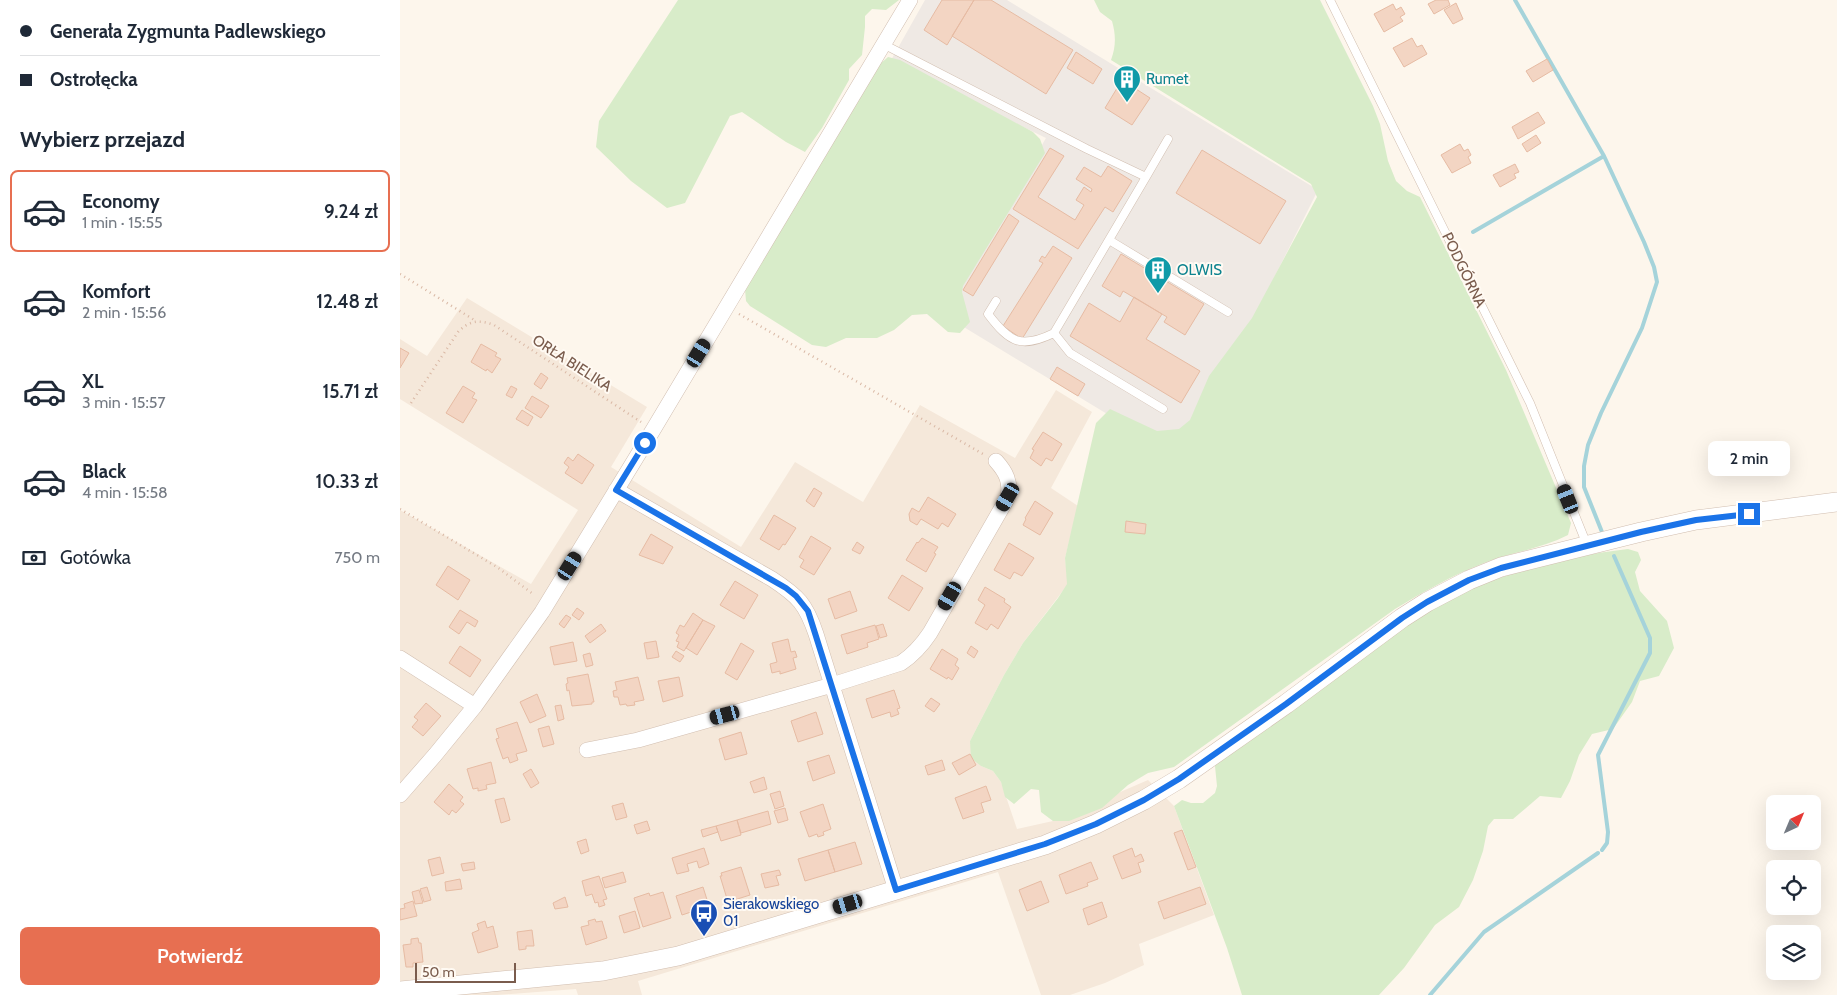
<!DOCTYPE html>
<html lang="pl">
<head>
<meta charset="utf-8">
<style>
	:root { --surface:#fff; --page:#f2f2f3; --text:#1f2937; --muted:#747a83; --line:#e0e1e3; --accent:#e76f51 }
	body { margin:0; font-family:Cabin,sans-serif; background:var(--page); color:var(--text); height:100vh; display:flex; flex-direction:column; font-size:19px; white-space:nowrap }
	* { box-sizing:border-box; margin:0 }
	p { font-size:16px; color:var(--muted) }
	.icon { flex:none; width:28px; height:28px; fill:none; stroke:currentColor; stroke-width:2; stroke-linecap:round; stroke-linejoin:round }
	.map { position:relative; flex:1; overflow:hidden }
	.drawer { display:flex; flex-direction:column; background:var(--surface); width:400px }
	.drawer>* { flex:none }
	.banner { display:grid; align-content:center; height:110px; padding:0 20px; background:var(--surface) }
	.needle { width:32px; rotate:44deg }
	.controls { position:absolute; left:1366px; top:795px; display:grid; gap:10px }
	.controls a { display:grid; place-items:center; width:55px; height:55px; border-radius:8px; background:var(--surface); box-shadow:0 5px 20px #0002; font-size:25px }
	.scale { position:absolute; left:15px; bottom:12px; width:101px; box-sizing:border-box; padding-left:5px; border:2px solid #7a5c4d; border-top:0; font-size:14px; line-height:18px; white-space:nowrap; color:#7a5c4d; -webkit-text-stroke:4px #fffaf3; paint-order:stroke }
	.end { position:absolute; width:22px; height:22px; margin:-11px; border:6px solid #1a73e8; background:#fff; box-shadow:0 0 0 2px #fff }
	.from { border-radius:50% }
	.bubble { position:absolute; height:35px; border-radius:8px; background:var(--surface); box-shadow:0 5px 20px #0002; font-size:16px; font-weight:600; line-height:35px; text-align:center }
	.car { position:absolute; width:15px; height:30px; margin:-15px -8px; border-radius:6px; box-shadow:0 0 4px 1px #0007; background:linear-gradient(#222 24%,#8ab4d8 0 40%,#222 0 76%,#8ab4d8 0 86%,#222 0) }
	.banner b { display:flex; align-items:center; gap:18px; height:48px; font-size:19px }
	.banner b+b { border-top:1px solid var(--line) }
	.banner i { width:12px; height:12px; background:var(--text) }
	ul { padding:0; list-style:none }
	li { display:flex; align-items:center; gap:15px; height:82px; margin:0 10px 8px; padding:0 10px; border:2px solid transparent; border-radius:8px }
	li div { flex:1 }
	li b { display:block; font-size:19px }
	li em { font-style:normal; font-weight:600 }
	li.current { border-color:var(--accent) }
	li>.icon { width:45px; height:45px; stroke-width:1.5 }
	h2 { padding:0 20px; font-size:22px; line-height:60px }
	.pay { display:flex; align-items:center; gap:12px; height:55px; padding:0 20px; font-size:19px }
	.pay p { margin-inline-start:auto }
	.cta { display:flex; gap:10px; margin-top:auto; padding:10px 20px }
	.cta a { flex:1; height:58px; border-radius:8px; background:var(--accent); color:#fff; font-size:20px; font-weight:600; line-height:58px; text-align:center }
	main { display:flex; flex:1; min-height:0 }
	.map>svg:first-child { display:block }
</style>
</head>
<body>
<main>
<section class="drawer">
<div class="banner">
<b><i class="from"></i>Generała Zygmunta Padlewskiego</b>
<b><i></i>Ostrołęcka</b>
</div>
<h2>Wybierz przejazd</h2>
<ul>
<li class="current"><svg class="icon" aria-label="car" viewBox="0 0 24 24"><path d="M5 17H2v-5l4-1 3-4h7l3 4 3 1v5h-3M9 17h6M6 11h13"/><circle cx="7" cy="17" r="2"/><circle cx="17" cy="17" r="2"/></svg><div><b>Economy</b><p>1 min · 15:55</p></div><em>9.24 zł</em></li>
<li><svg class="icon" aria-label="car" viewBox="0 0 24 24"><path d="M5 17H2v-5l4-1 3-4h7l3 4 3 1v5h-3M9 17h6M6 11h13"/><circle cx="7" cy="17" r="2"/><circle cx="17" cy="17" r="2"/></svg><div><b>Komfort</b><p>2 min · 15:56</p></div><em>12.48 zł</em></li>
<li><svg class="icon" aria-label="car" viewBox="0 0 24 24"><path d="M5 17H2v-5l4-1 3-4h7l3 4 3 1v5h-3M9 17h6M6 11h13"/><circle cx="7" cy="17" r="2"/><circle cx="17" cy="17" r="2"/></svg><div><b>XL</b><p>3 min · 15:57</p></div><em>15.71 zł</em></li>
<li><svg class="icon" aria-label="car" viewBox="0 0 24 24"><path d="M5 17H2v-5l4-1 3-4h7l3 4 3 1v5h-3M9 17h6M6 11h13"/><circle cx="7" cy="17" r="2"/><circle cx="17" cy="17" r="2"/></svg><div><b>Black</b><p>4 min · 15:58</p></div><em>10.33 zł</em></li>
</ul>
<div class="pay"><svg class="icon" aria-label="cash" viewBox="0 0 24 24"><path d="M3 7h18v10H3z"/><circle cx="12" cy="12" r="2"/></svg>Gotówka<p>750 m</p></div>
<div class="cta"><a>Potwierdź</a></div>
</section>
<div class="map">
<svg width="1437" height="995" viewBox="0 0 1437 995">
	<rect width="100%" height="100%" fill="#fdf6ec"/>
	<path fill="#f5e8da" d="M67 298 247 407 211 467 341 547 395 462 463 502 520 405 615 458 656 390 692 412 651 488 678 506 665 558 668 584 623 643 604 675 570 741 581 766 593 771 601 782 617 829 653 821 748 780 774 806 814 915 739 944 744 965 705 983 670 995H641L598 872 238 981 242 995H178L176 989 97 995H0V510L131 584 178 510 0 399V339L27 356Z"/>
	<path fill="#efe9e4" d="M525 0H607L918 190 783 460 544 315 646 138 490 62Z"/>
	<path fill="#d8ecc9" d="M278 0H499L486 10 472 9 465 16V27L462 55 449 69V80L422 128 405 152 386 142 342 112 330 116 285 203 267 208 231 181 196 147 199 121Z
		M694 0H920L973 106 980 124 988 161 996 181 1007 191 1020 197 1106 370 1171 523 1168 535C1141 549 1111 552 1084 563 1053 575 1023 592 995 609L774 767 748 773 728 785 702 808 669 821H653L641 812 639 790 631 789 614 804 605 797 601 782 593 771 581 766 571 758 570 741 604 675 623 643 658 598 667 584 665 558 696 423 710 409 757 431 779 429 790 420 809 376 852 318 917 197 911 184 711 60C716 47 716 35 712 21L700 12Z
		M488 57 500 60 633 132 640 139 645 153 563 286 562 292 570 322 560 333 548 332 527 314 512 315 494 330 477 338H446L426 347 412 345 350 306 346 301 345 289 480 64Z
		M1228 549 1238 552 1241 560 1235 572 1240 591 1267 621 1274 648 1259 676 1240 681 1232 702 1213 729 1192 734 1179 755 1170 781 1161 798 1140 796 1113 819H1094L1088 826 1083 851 1073 880 1059 907 1035 925 1004 968 979 995H842L827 948 774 806 782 800 791 803H803L815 793 817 786 815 766 820 755 1021 616C1032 609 1043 601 1054 596 1109 571 1168 556 1228 549Z"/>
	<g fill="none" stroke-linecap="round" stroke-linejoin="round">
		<path stroke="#a5d3da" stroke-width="4" d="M1115 0 1204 156 1244 242 1254 267 1257 282 1242 328 1201 413 1188 445 1184 466V487L1202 532
			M1073 232 1204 156
			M1202 850 1207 843 1208 832 1198 755 1250 653V638L1214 556
			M1030 995 1084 932 1198 853"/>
	</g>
	<path fill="#f3d5c3" stroke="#e6bba3" d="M542 0H574L547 45 524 30Z
		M574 0H591L673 50 646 94 552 36Z
		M1036 0H1048L1050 5 1034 14 1028 4Z
		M1056 3 1063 19 1053 24 1044 10Z
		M993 4 996 10 1001 7 1005 14 1000 17 1003 21 984 32 974 14Z
		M1012 38 1017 47 1022 45 1027 54 1004 67 993 48Z
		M676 52 702 69 693 84 667 68Z
		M1147 59 1153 70 1133 82 1126 71Z
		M722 80 750 98 732 125 705 108Z
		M1138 112 1145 123 1118 139 1112 127Z
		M1136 135 1141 143 1127 152 1122 144Z
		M1060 144 1064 151 1068 149 1071 155 1068 157 1071 163 1052 173 1041 155Z
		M650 148 664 156 638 197 675 220 684 205 676 200 684 187 691 192 692 189 676 179 684 167 701 177 708 166 732 181 713 212 705 207 678 249 613 209Z
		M802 150 886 201 860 244 776 193Z
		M1115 164 1119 172 1114 174 1116 178 1100 187 1093 175Z
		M609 214 619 221 573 296 563 290Z
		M653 246 672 258 622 339 603 326 643 263 639 261 642 256 645 258Z
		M721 254 804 304 785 335 764 322 767 317 723 291 720 297 702 286Z
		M734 297 762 314 746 339 800 371 781 403 670 336 689 303 720 322Z
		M81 344 97 353 95 356 101 359 92 373 87 369 86 371 71 362Z
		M0 348 9 353 0 368Z
		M657 367 685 384 678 396 650 379Z
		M141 373 148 378 141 389 134 384Z
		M63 386 75 393 72 398 77 400 63 423 46 413Z
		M111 386 117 389 112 398 106 395Z
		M132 396 149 406 141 418 125 408Z
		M122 410 133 417 128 426 116 419Z
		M643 432 662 444 652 461 646 458 641 466 630 458 634 450 632 449Z
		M178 454 194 465 182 484 165 473 169 467 164 463 168 457 173 461Z
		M414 488 422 493 414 507 406 501Z
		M528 497 556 514 548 527 542 523 538 529 521 519 517 525 510 521 509 514 512 508 519 512Z
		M635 501 653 513 640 535 623 525 626 519 625 518Z
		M374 515 396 528 385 545 383 544 379 550 360 539Z
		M726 521 746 524 745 534 725 532Z
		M251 534 273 547 263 564 239 555Z
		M411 536 431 548 414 575 400 567 404 560 399 557Z
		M522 538 538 547 534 553 536 554 526 572 506 560 517 542 518 543Z
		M457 542 464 547 460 554 452 550Z
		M609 543 634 558 622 576 614 572 610 579 594 570Z
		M48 566 70 580 58 600 36 585Z
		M502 575 523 588 509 611 488 598Z
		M335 581 358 595 344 619 320 605Z
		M585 587 605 599 604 602 611 607 598 629 591 624 587 630 575 623 585 605 578 600Z
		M450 591 457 611 435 619 428 599Z
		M177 608 184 613 179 620 172 615Z
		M60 610 78 621 75 627 67 622 59 634 49 627Z
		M293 613 303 620 284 651 277 647 279 642 276 641 279 635 276 633 280 625 284 627Z
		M166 615 171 618 164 628 159 624Z
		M303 620 315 626 297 655 286 648Z
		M201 624 206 631 190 643 185 636Z
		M483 624 487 636 480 638 476 626Z
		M475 625 479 639 467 643 468 647 447 654 441 635Z
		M388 639 391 652 395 651 397 657 393 658 396 669 380 674V671L372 673 370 664 377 662 372 643Z
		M256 641 259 657 247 659 244 643Z
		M173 642 177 661 154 665 150 647Z
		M341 643 354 651 337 680 325 673Z
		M60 646 81 660 70 677 49 663Z
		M571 646 578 651 574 658 567 653Z
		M542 649 558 659 555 665 559 668 552 680 548 677 547 679 530 669Z
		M276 651 284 656 280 662 272 657Z
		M190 653 193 665 186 667 183 655Z
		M188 674 194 702H192V704L172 706 169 690 167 691 166 684 168 683 167 678Z
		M238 677 244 700 234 702 235 705 227 706 226 704 220 705 218 697H214L213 691 217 690 215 682Z
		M279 677 283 696 263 702 258 681Z
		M494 690 500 708 497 709 499 714 491 717 490 712 472 718 466 699Z
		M137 694 146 716 130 723 120 702Z
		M531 698 540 704 534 712 525 706Z
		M26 703 41 716 23 736 12 727 18 720 14 717Z
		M161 705 164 719 158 721 155 706Z
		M416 712 423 734 398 742 391 721Z
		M117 722 127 751 116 754 118 760 110 763 108 757 103 759 96 739 99 738 96 729Z
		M149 726 154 744 143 747 138 729Z
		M341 732 347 754 325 760 319 739Z
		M570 754 576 765 559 775 552 763Z
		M429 755 435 773 413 781 407 762Z
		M542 760 545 770 528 775 525 766Z
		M91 762 96 783 86 785 87 789 78 791V788L73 789 67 769Z
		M131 769 139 783 131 788 123 774Z
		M364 777 367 789 354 793 350 782Z
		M49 784 63 797 60 801 64 804 56 813 52 810 49 815 34 802Z
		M586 786 591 800 581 803 584 812 563 819 555 798Z
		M380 791 384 806 375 809 370 794Z
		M104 798 110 820 101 823 95 800Z
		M223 803 227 817 216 820 212 806Z
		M423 804 431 829 423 832 424 835 418 837 417 834 409 837 400 812Z
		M385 808 388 820 378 823 374 811Z
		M368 811 371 824 341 833 337 820Z
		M337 820 341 835 321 841 316 826Z
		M247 821 250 830 237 834 234 825Z
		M316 826 318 832 303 837 301 830Z
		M782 830 796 867 788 870 774 833Z
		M186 839 189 851 181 854 177 842Z
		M455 842 462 864 435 872 428 850Z
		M304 848 309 864 299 868 297 861 287 864 289 871 277 874 272 858Z
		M732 848 735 857 741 854 744 861 738 863 741 872 722 879 713 856Z
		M428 850 435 872 405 881 398 859Z
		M40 857 44 873 32 876 28 860Z
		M74 862 75 869 63 871 61 864Z
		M691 862 698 879 687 883 688 886 666 894 659 875Z
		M341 867 350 895 328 902 320 876H322L321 873Z
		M379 870 381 875 376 876 379 885 365 888 361 874Z
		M223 872 226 882 205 888 202 878Z
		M199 876 207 899 203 900 205 905 199 907 198 902 195 903 192 894 186 896 182 881Z
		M60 879 62 889 46 891 45 882Z
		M641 881 649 902 627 911 619 890Z
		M27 887 31 900 24 902 20 889Z
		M303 887 309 906 282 915 276 896Z
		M800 887 806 904 764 919 758 902Z
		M19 890 23 903 15 904 12 892Z
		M263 892 271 918 243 927 234 898 249 893 250 896Z
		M165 897 168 907 155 909 153 903Z
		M13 901 17 916 0 920V909L5 908 4 904Z
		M702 902 707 917 688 925 683 909Z
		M235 911 240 928 224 933 219 916Z
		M195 919 196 922 202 921 207 938 186 945 181 927 189 925 188 921Z
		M85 921 87 928 93 926 98 947 78 953 72 933 79 930 77 924Z
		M132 930 134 946H126V949L119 950 117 932Z
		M18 938 19 943H21L23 962 13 963V967H6L3 945 11 944V939Z"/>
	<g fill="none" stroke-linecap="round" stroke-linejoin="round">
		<g stroke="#d1beb0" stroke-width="9">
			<path id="service" d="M930 0 1130 403 1187 545
				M483 44 687 149 746 177 768 139
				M746 177 654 333 670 353 763 409
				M709 240 828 312
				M596 301 588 314C610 343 621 349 654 333"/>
		</g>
		<g stroke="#d1beb0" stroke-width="16">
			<path id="minor" d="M216 490 372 579C398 596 406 604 416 634L496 890
				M0 658 75 706
				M187 750 238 740 432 685 501 663C513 655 522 645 530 633L608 497C611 482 606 472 596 461
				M0 795 35 755 75 706 142 612 253 430 510 0"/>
		</g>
		<g stroke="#d1beb0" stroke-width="20">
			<path id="tertiary" d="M0 991 203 971 278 956 645 845 696 824 744 800 779 779 886 704 1002 618 1027 602 1069 580 1101 567 1241 532 1296 520 1437 502"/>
		</g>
		<path stroke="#d9b8a5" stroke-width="2.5" stroke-dasharray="1 4" stroke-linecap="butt" d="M0 274 76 321
			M339 314 583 454
			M11 403 58 332C69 321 78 319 94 325L241 422
			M0 509 97 567 133 594"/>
		<use href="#service" stroke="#fff" stroke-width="8"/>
		<use href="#minor" stroke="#fff" stroke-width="15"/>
		<use href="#tertiary" stroke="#fff" stroke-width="19"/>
	</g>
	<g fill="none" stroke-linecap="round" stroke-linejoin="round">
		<path stroke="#1a73e8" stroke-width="6" d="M245 443 216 490 386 588 396 596 408 611 496 890 645 844 696 824 744 800 779 779 886 704 1002 618 1027 602 1069 580 1101 568 1241 532 1296 520 1349 514"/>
	</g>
	<defs>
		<g id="building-pin" transform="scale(1.4375)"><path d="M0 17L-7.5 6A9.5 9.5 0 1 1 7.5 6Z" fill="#0f9aa8" stroke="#fffaf3"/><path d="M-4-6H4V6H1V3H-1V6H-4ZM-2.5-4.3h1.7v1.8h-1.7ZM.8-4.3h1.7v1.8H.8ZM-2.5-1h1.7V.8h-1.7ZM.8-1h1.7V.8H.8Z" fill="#fff"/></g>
		<g id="bus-pin" transform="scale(1.4375)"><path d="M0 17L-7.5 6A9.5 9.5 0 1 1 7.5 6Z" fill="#1a4fb4" stroke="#fffaf3"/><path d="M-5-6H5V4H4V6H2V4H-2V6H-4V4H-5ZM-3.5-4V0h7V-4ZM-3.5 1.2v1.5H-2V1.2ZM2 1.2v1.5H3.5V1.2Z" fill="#fff"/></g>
	</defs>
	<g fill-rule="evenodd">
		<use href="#building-pin" x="727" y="79"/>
		<use href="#building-pin" x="758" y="270"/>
		<use href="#bus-pin" x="304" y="913"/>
	</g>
	<g text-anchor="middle" stroke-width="4" stroke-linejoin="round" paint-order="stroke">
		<g font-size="15" fill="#0d838f" stroke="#fffaf3" text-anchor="start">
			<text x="746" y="84">Rumet</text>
			<text x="777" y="275">OLWIS</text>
		</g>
		<g font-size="15" fill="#7a5c4d" stroke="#fffaf3">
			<text transform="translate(1064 270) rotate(64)" y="5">PODGÓRNA</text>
			<text transform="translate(172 363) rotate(33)" y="5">ORŁA BIELIKA</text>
		</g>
		<g font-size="15" fill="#164399" stroke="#fffaf3" text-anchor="start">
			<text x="323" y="909">Sierakowskiego<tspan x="323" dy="17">01</tspan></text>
		</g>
	</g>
</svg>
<div class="controls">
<a><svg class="needle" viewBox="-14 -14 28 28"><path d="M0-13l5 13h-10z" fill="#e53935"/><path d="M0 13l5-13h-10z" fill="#747a83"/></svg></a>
<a><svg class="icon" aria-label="locate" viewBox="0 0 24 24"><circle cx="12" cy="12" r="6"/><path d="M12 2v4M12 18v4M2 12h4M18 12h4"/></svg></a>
<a><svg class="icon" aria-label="layers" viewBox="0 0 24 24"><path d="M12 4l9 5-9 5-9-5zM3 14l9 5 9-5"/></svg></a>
</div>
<div class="scale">50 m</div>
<i class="end from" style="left:245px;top:443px"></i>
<i class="end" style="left:1349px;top:514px"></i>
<div class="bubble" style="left:1308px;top:441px;width:82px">2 min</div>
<i class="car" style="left:299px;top:353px;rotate:31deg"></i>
<i class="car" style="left:608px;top:497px;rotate:210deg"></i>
<i class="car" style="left:1168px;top:499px;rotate:338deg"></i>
<i class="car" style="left:170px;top:566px;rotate:32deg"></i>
<i class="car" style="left:550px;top:596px;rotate:210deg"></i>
<i class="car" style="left:325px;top:715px;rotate:255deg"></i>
<i class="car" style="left:448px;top:904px;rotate:253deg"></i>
</div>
</main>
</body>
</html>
